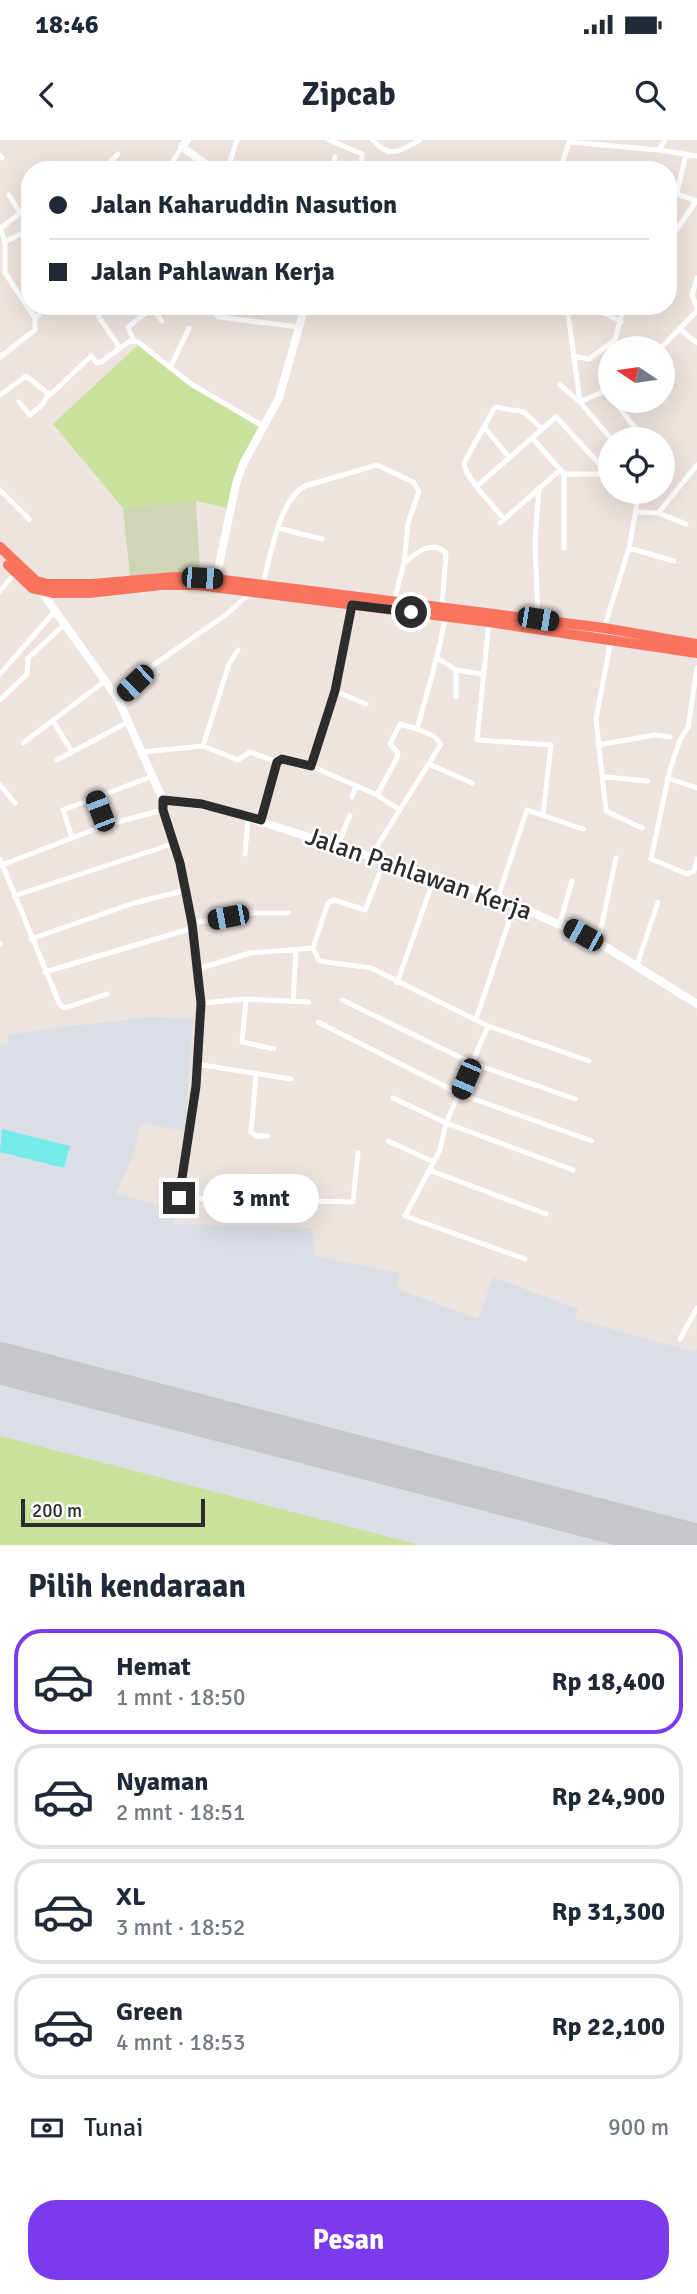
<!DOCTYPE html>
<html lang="id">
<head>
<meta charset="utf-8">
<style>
	:root { --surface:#fff; --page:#f2f2f3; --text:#1f2937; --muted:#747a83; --line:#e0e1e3; --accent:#7c3aed }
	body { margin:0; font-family:Signika,sans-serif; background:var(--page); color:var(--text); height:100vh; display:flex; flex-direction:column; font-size:26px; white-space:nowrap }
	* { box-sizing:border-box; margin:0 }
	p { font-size:23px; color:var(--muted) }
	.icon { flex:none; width:38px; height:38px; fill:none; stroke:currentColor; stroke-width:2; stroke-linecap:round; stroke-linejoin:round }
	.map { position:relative; height:1405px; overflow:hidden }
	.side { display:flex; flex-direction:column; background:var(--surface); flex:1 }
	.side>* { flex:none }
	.top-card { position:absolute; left:21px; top:21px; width:656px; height:154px; border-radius:28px; box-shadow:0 7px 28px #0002; display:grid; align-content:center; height:154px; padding:0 28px; background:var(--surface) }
	.needle { width:46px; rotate:283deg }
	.controls { position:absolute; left:598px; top:196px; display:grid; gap:14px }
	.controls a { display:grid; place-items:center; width:77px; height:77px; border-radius:50%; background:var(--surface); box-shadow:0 7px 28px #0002; font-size:35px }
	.scale { position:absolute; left:21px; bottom:18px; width:184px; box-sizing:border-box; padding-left:7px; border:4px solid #2c2c2c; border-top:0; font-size:19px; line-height:24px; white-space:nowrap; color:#2c2c2c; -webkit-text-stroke:5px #fff; paint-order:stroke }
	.end { position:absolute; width:32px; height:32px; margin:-16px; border:9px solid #2c2c2c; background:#fff; box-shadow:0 0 0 4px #fff }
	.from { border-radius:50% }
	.bubble { position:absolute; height:49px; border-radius:24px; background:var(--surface); box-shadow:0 7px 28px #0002; font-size:23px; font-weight:700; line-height:49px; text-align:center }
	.car { position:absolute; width:21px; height:42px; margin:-21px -10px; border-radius:9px; box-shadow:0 0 5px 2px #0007; background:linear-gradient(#222 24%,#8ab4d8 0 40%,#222 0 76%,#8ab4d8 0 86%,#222 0) }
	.top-card b { display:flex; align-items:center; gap:24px; height:66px; font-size:26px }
	.top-card b+b { border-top:2px solid var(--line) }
	.top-card i { width:18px; height:18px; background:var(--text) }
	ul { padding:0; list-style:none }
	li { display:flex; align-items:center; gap:21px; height:105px; margin:0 14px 10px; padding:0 14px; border:4px solid var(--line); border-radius:28px }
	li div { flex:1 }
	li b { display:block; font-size:26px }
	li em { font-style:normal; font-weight:700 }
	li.on { border-color:var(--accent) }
	li>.icon { width:63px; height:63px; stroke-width:1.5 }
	h2 { padding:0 28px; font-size:32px; line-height:84px }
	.pay { display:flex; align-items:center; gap:18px; height:77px; padding:0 28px; font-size:26px }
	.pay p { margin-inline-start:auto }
	.primary-button { display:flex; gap:14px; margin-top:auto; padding:14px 28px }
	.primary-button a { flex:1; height:80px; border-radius:28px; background:var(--accent); color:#fff; font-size:28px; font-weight:700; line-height:80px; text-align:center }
	.status { display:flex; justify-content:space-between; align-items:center; height:49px; padding:0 35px; background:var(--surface); direction:ltr }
	.status svg { height:19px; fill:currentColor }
	header { display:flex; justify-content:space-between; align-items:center; height:91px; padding:0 28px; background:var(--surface); font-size:32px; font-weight:700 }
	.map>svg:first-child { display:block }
</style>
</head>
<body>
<div class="status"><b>18:46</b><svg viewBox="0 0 49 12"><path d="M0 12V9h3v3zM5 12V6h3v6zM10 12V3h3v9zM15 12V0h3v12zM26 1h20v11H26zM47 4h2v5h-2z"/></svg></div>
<header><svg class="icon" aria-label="back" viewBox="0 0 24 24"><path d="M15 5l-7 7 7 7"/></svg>Zipcab<svg class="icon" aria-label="search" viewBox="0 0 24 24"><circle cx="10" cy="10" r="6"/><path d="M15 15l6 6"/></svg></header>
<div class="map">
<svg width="697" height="1405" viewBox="0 0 697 1405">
	<rect width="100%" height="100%" fill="#ede3df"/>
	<path fill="#dadfe6" d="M150 877 193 879 185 991 141 983 132 1018 116 1053 174 1070V1084L312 1088 315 1116 400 1133 396 1148 478 1179 493 1137 578 1169 575 1179 695 1212 697 1209V1405H0V905L9 903 8 895 38 890Z"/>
	<path fill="#c8e29d" d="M138 205 189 245 260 288 233 344 227 368 196 361 123 368 53 284Z
		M0 1296 420 1405H0Z"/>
	<path fill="#cfd6b6" d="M196 361 200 432 130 437 123 368Z"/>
	<path fill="#75ece9" d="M2 989 70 1006 64 1028 0 1012Z"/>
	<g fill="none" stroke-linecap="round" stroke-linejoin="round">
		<path stroke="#c7c6ca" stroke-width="42" d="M0 1223 697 1405"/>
		<path stroke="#fff" stroke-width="5" d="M329 0 362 14 361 30
			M373 0C391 20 399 11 420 0
			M659 10 665 0
			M0 16 2 18
			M103 30 118 14
			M167 30 182 7
			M227 30 237 0
			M333 30 335 17
			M560 30 569 2 659 10 697 16
			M668 51 697 61
			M677 53 686 14
			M0 87 5 102V133L35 178
			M1 88 20 73 9 55
			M5 102 30 89
			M668 103 696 61
			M697 138 692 155 697 168
			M212 166 218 177 299 187
			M567 166 580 262 611 299
			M591 166 621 182
			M99 177 120 208
			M35 178 48 166
			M681 190 697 203
			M134 201 128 187 152 168 162 181
			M661 208 697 171
			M573 216 589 219 615 200 624 166
			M0 217 35 190V178
			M170 228 189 188
			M560 245 580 262 611 248
			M0 255 26 236 50 255 91 216 97 223 101 222 130 201 138 202 191 244 265 287
			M614 261 639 293 636 299
			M19 262 30 275 42 265 48 255
			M484 287 509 317
			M532 298 564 334V408
			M477 346 556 277 605 330 602 334H564
			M0 350 29 379
			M636 372 658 373 697 325
			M658 373 686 384
			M504 379C494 366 465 338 464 323L495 267 524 272 541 288
			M500 383 560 330
			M278 388 322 399
			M629 408 674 421
			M404 423C416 413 432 399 446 413L442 467
			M263 444C270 417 279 360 305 346L377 325 413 342 419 351 408 383 404 423 394 461
			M0 451 15 433
			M538 479 535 402 539 348
			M489 482 477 600 551 605 543 674
			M604 488 629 408 639 352
			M611 500 596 579 606 671 642 688
			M438 518 456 530V557
			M697 528 688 587 680 600 670 629 651 719 687 734 694 731 697 719
			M456 530 482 534
			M0 534 55 471
			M335 551 366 564
			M118 559 152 526 227 474 251 452
			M0 560 27 534 28 518 66 483
			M53 581 72 612
			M23 603 105 541
			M598 605 655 595 670 597
			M203 606 238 620 250 612 277 622 261 680
			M143 612 203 606 229 524 238 510
			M57 620 128 582
			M277 622 282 619 311 626 377 655 400 670
			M429 624 472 643
			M311 626 335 551 352 465
			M604 637 648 641
			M667 638 697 648
			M0 645 15 663
			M377 655 397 618 398 613 390 604 400 584 417 589
			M352 657 356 645
			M95 658 106 685
			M163 660C163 677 172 694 177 711 184 734 189 759 193 783 208 876 193 967 179 1058L353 1062 358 1013
			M72 697 63 670 153 636
			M338 705 350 675
			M245 714 248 677
			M371 716 441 604 434 596 417 589C427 552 439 516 445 478
			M0 719 60 865 65 868 107 854
			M385 720 365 770 334 760 328 763 313 808 319 821 371 828 488 886 589 921
			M2 725 106 685 163 670
			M14 756 175 703
			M498 757 527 670 583 689
			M192 783 253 773H289
			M560 783 572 741
			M31 799 134 763 186 750
			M598 802 616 718
			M0 803V804
			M637 825 658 762
			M198 829 250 813 313 808
			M45 832 193 788
			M397 843 435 736
			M246 859 242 902 274 909
			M342 860 472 923 575 959
			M293 861 296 811
			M201 863 246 859 309 862
			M476 879 515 764
			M318 882 460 954 592 1001
			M488 886 446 983 440 1010 405 1076 525 1119
			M196 924 291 939
			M256 933 251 992 256 996H268
			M393 958 446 983 573 1030
			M388 1001 434 1022
			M429 1030 546 1074
			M680 1199 697 1168"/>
		<path stroke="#fff" stroke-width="8" d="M187 0 182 7 214 30
			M216 439 236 344 243 324 279 258 305 166
			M42 447 41 451 118 559 163 660 214 667 498 757 598 802 697 864"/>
		<path stroke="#fa735c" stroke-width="10" d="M0 407 36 441 48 444H92L175 437 216 439 604 488 697 504
			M8 425 32 448 54 453H89L161 445H197L489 482 697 513"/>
	</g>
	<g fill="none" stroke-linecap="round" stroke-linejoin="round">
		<path stroke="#2c2c2c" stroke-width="9" d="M179 1058 196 946 201 863 192 783 180 723 163 670V660L202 664 261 680 277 622 282 619 311 626 335 551 352 465 411 472"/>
	</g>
	<g text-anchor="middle" stroke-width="5" stroke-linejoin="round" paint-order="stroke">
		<g font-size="26" fill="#2c2c2c" stroke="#fff">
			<text transform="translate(419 733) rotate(19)" y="9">Jalan Pahlawan Kerja</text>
		</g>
	</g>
</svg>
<div class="controls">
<a><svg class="needle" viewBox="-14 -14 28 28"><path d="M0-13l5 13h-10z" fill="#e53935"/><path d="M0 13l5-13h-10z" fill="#747a83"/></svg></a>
<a><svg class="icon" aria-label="locate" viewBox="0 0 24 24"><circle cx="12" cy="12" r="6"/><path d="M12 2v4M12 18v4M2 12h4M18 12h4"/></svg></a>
</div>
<div class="scale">200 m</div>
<i class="end from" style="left:411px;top:472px"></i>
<i class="end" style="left:179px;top:1058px"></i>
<div class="bubble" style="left:203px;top:1034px;width:116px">3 mnt</div>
<i class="car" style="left:202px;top:438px;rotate:93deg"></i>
<i class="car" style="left:538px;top:479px;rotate:99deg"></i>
<i class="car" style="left:135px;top:543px;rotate:226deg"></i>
<i class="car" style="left:100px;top:671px;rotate:339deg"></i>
<i class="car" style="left:228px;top:777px;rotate:259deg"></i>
<i class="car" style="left:583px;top:795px;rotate:299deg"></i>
<i class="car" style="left:466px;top:939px;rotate:203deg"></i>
<div class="top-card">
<b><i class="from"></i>Jalan Kaharuddin Nasution</b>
<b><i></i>Jalan Pahlawan Kerja</b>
</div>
</div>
<section class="side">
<h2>Pilih kendaraan</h2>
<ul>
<li class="on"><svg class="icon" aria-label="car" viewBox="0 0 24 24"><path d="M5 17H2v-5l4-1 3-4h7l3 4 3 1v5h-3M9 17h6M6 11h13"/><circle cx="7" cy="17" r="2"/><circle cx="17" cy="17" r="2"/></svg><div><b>Hemat</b><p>1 mnt · 18:50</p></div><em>Rp 18,400</em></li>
<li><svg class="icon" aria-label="car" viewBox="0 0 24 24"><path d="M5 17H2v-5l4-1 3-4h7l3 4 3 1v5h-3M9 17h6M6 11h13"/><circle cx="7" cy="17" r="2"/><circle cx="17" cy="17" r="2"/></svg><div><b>Nyaman</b><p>2 mnt · 18:51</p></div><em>Rp 24,900</em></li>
<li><svg class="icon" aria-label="car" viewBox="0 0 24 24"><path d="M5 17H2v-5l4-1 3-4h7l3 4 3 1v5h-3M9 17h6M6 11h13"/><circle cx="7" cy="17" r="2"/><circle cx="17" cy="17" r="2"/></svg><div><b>XL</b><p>3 mnt · 18:52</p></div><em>Rp 31,300</em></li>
<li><svg class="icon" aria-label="car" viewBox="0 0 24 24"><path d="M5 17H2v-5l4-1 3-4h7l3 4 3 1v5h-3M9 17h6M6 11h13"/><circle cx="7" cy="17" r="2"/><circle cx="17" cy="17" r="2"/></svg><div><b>Green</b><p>4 mnt · 18:53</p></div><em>Rp 22,100</em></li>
</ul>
<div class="pay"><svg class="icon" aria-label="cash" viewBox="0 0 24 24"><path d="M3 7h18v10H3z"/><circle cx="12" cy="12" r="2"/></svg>Tunai<p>900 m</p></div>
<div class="primary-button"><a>Pesan</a></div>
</section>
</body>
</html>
